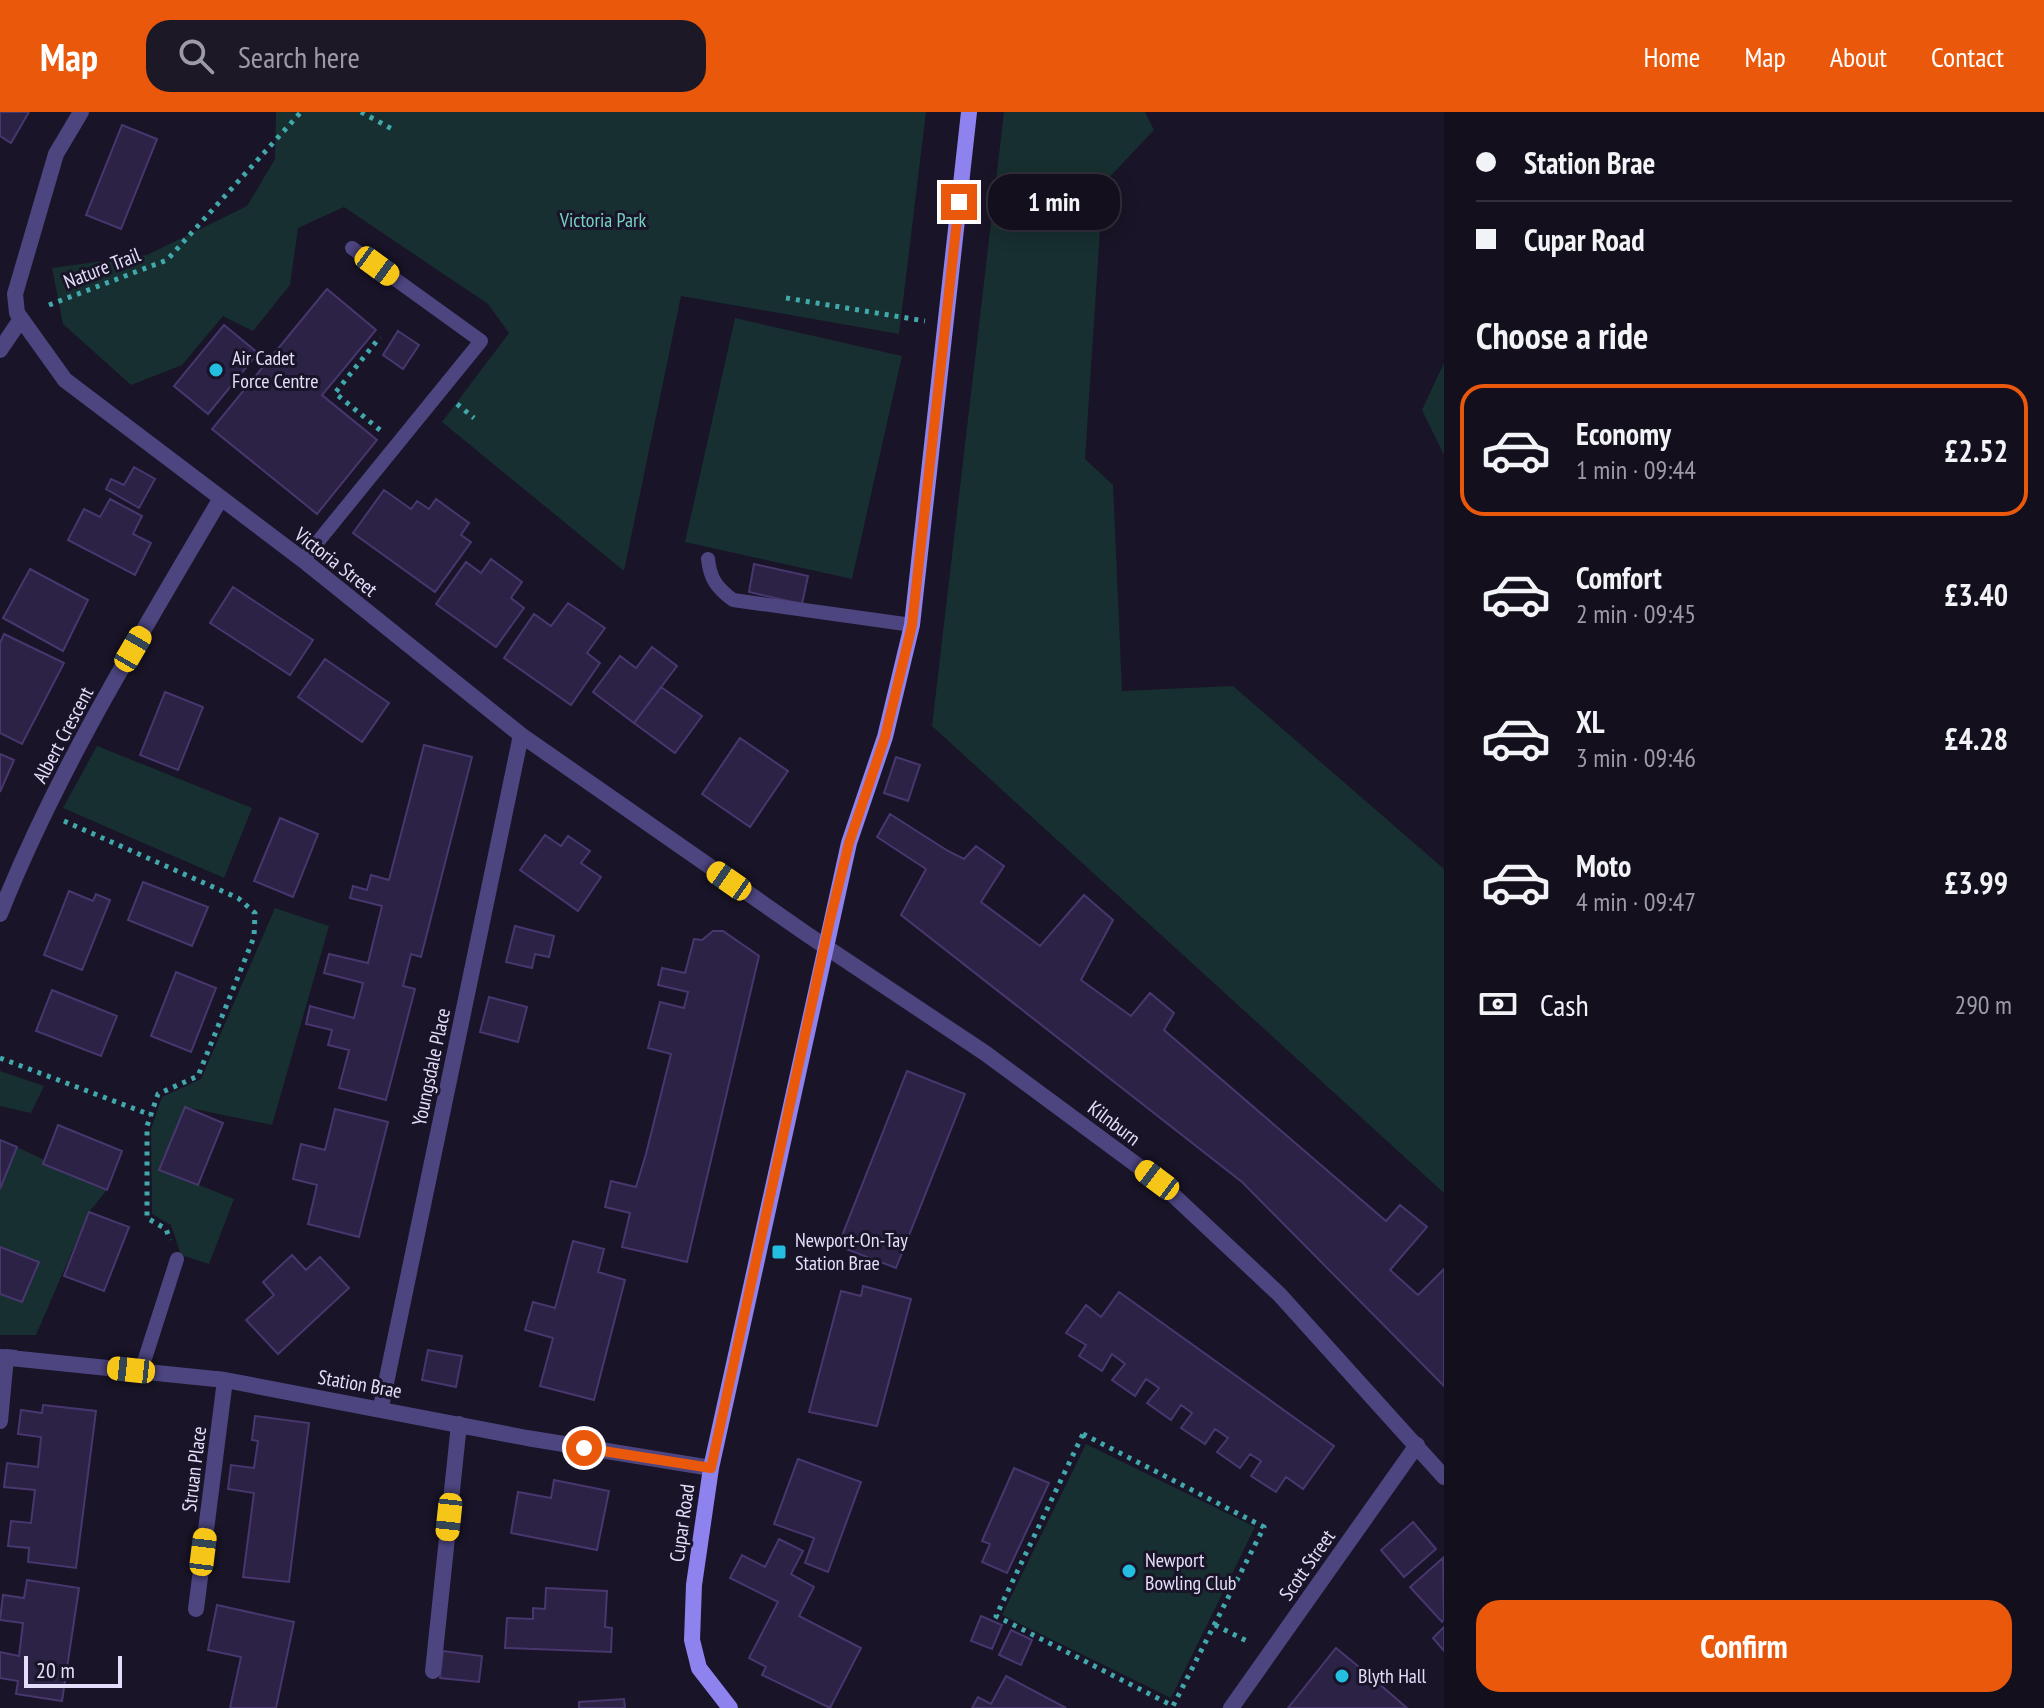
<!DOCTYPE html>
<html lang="en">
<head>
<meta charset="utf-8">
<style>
	:root { --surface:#130f1d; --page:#1c1826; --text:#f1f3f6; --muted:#9d9ca4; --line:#322f3b; --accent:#ea580c }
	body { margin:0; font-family:"PT Sans Narrow",sans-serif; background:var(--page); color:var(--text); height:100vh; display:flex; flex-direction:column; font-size:30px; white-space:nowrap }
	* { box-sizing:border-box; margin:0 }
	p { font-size:26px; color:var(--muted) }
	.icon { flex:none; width:44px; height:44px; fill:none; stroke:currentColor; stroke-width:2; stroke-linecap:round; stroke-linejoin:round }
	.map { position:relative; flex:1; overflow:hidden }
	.details { display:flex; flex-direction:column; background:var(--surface); width:600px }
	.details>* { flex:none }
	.banner { display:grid; align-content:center; height:176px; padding:0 32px; background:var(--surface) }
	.scale { position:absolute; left:24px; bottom:20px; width:98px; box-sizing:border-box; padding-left:8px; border:4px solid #e4defb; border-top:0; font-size:22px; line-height:28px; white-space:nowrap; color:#e4defb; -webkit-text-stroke:6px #191427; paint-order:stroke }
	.end { position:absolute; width:36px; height:36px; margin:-18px; border:10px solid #ea580c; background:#fff; box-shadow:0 0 0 4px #fff }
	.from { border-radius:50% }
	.bubble { position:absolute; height:56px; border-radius:24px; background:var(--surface); box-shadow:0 4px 20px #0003,0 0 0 2px var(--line); font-size:26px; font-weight:700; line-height:56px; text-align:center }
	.car { position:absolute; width:24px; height:48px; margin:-24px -12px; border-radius:10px; box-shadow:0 0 6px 2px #0007; background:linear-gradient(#f5c518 24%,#345 0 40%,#f5c518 0 76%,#345 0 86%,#f5c518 0) }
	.banner b { display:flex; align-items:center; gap:28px; height:76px; font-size:30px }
	.banner b+b { border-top:2px solid var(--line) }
	.banner i { width:20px; height:20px; background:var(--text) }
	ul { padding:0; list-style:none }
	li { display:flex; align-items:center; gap:24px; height:132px; margin:0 16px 12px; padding:0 16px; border:4px solid transparent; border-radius:24px }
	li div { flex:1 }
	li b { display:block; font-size:30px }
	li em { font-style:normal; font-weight:700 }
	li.current { border-color:var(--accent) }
	li>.icon { width:72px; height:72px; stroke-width:1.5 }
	h2 { padding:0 32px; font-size:36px; line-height:96px }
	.pay { display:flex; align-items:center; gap:20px; height:88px; padding:0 32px; font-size:30px }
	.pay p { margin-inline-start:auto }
	.cta { display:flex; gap:16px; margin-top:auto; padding:16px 32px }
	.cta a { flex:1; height:92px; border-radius:24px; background:var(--accent); color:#fff; font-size:32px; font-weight:700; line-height:92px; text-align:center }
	header { display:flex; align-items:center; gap:48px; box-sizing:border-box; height:112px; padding:0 40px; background:var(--accent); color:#fff }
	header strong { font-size:38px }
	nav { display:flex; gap:44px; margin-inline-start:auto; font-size:28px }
	.search { width:560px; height:72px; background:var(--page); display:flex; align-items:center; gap:20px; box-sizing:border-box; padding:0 28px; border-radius:24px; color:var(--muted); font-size:30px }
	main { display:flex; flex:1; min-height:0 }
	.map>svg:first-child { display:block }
</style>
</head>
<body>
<header>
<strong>Map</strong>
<div class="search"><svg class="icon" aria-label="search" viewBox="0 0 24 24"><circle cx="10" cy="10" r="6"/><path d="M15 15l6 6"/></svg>Search here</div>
<nav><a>Home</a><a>Map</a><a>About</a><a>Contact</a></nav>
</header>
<main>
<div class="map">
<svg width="1444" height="1596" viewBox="0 0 1444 1596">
	<rect width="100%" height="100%" fill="#191427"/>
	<path fill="#172f30" d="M276 0H926L899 222 681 184 624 459 442 310 509 221 488 192 344 95 298 116 290 173 253 219 223 204 182 253 131 273 63 212 52 156 147 143 247 94 275 47Z
		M1004 0H1145L1154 18 1103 72 1085 347 1113 373 1122 579 1233 574 1444 757V1081L932 614Z
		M735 206 902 244 852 467 685 430Z
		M1444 251V343L1422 298Z
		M97 634 252 696 224 766 63 696Z
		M275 796 329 814 272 1013 185 995 159 1057 234 1087 209 1152 181 1143 171 1113 152 1102 151 1017 162 985 201 967Z
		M0 959 44 974 31 1001 0 994Z
		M17 1035 107 1078 89 1100 36 1223H0V1182L22 1190 38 1151 0 1135V1077Z
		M1086 1332 1255 1415 1171 1586 1002 1503Z"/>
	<path fill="#2c2246" stroke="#47376e" stroke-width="2" d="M0 0H29L11 31 0 24Z
		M122 13 157 27 121 117 86 103Z
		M327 177 376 218 322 283 377 328 317 402 212 317Z
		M224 213 258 241 208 302 174 274Z
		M398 219 419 233 403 257 383 243Z
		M134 355 155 367 139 396 106 377 111 367 124 373Z
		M384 378 411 397 417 389 429 397 436 387 469 411 461 423 471 430 435 480 353 421Z
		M110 387 142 404 133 422 151 431 135 463 68 428 84 397 100 405Z
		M491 447 522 470 511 486 524 496 496 535 436 492 466 450 481 461Z
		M754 452 808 464 802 492 749 480Z
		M30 457 88 488 63 539 3 506Z
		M233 475 313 528 290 563 210 511Z
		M568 491 605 516 587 541 600 551 571 593 504 546 534 502 551 514Z
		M4 522 64 551 22 632 0 621V531Z
		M652 535 677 554 634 611 593 580 620 544 636 556Z
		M325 547 389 591 362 630 298 585Z
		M661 575 702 604 675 641 634 611Z
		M165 580 203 595 178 658 140 643Z
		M740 626 788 659 750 715 702 682Z
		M424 633 472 645 421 845 411 842 403 874 415 877 386 988 339 976 349 938 328 933 332 918 306 912 310 894 354 906 363 871 324 861 329 842 368 851 382 794 350 786 353 774 367 778 371 763 389 768Z
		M0 642 14 648 0 680Z
		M896 645 920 653 908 689 884 681Z
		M890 702 948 739 964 747 976 734 1004 754 981 790 1040 834 1084 783 1113 808 1081 868 1131 904 1150 881 1174 901 1164 918 1386 1109 1400 1093 1427 1115 1390 1158 1418 1183 1444 1157V1274L1242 1070 901 803 926 757 877 725Z
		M280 706 318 722 293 785 254 769Z
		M545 723 561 734 568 724 590 739 581 751 601 765 578 799 520 758Z
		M143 770 208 795 192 834 128 808Z
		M69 779 93 789 96 782 110 788 82 858 44 843Z
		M515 814 554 824 549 845 535 842 532 856 506 850Z
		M713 819H723L759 844 687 1150 622 1135 630 1101 605 1095 611 1069 636 1075 646 1042 671 942 648 936 660 890 684 896 688 880 658 873 662 856 685 861 694 827 702 828Z
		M176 860 216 876 191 940 151 924Z
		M52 878 117 904 101 944 36 919Z
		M489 885 527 895 518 930 480 920Z
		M907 959 965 982 896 1156 838 1134Z
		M185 995 223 1011 198 1073 159 1058Z
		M335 997 388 1010 359 1125 308 1112 317 1073 293 1067 301 1032 325 1038Z
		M58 1013 122 1039 107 1078 43 1052Z
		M0 1028 17 1035 0 1077Z
		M89 1100 129 1115 104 1179 64 1164Z
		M573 1129 604 1137 598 1160 625 1168 594 1288 540 1274 553 1226 525 1218 533 1190 555 1196Z
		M0 1135 39 1150 22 1190 0 1182Z
		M292 1143 306 1158 320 1145 349 1176 278 1242 246 1208 274 1183 263 1170Z
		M863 1174 911 1187 877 1314 809 1300 841 1179 861 1184Z
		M1119 1180 1334 1334 1303 1377 1286 1365 1276 1380 1251 1364 1261 1349 1250 1342 1240 1356 1217 1340 1228 1326 1215 1317 1205 1332 1181 1316 1192 1301 1181 1293 1171 1308 1147 1291 1159 1276 1146 1267 1135 1284 1112 1268 1125 1252 1112 1242 1102 1259 1079 1244 1086 1233 1066 1221 1086 1193 1101 1205Z
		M428 1238 462 1244 456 1275 422 1268Z
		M43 1293 96 1299 76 1456 28 1450 29 1436 8 1434 11 1409 31 1411 35 1378 4 1375 7 1351 38 1355 41 1325 18 1322 21 1298 42 1301Z
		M255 1304 309 1311 289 1470 243 1465 254 1381 228 1377 231 1353 254 1356 258 1329 252 1328Z
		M798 1347 861 1370 828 1460 805 1451 814 1426 774 1412Z
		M1014 1356 1049 1371 1007 1461 982 1450 990 1432 982 1429Z
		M554 1368 609 1379 597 1438 511 1421 518 1380 551 1386Z
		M1413 1410 1436 1437 1404 1465 1381 1438Z
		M779 1427 803 1439 791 1462 814 1475 799 1504 861 1536 830 1596 762 1563 766 1555 749 1546 778 1490 730 1466 742 1443 765 1455Z
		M1443 1446 1444 1507 1442 1510 1410 1475Z
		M27 1468 79 1476 62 1589 16 1582 18 1569 0 1566V1540L19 1544 23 1511 0 1508 3 1483 24 1486Z
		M546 1476 607 1479 605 1515 612 1516 611 1540 505 1536 507 1506 533 1507V1496L545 1497Z
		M217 1493 294 1510 276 1596H230L241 1545 208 1538Z
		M981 1504 1002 1513 992 1537 971 1529Z
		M1444 1515V1539L1433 1526Z
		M1011 1518 1032 1528 1021 1553 999 1543Z
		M1336 1536 1376 1569 1407 1596H1288Z
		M443 1539 482 1544 479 1570 440 1566Z
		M1006 1564 1066 1596H972L978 1585 991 1592Z
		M624 1587 625 1596H579V1590Z"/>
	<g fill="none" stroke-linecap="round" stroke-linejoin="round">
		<path stroke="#41a9ac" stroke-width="5" stroke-dasharray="4 6" stroke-linecap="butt" d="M361 0 392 17
			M786 186 925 209
			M49 193 167 148 301 0
			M457 292 474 306
			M380 318 335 281 380 225
			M64 709 238 786 255 801 254 825 198 964 158 982 147 1014V1106L166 1117 170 1128
			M0 946 151 1003
			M1083 1322 1264 1415 1173 1594 996 1504Z
			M1215 1513 1249 1530"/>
		<path stroke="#4c4580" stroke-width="14" d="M708 447C710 467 717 476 733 488L912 513
			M303 448 481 229 352 136
			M141 1259 177 1147"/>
		<path stroke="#4c4580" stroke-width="16" d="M81 0 56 42 15 182 17 201 65 268 303 448 521 623 808 823 985 941 1157 1068 1279 1182 1444 1365
			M0 238 21 207
			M0 802C58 656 142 521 221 386
			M0 1245 225 1268 527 1326 711 1356
			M381 1295 521 623
			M0 1309 6 1245 15 1246
			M196 1497 225 1268 217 1267
			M433 1559 459 1312
			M1231 1596 1417 1333"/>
		<path stroke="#8d82ee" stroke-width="16" d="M730 1596 699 1556 692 1528 694 1473 711 1356 849 731 885 625 912 513 969 0"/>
	</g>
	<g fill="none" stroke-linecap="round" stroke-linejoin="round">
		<path stroke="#ea580c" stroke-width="10" d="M584 1336 711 1356 830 808 849 731 885 625 912 513 959 90"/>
	</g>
	<g fill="#24bee1" stroke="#191427" stroke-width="3">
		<circle cx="216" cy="258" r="8"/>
		<rect x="771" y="1132" width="16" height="16" rx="4"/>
		<circle cx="1129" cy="1459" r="8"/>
		<circle cx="1342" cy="1564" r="8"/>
	</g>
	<g text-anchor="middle" stroke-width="6" stroke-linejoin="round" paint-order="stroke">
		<g font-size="20" fill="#73d2c2" stroke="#191427">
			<text x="603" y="115">Victoria Park</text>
		</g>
		<g font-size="20" fill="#e4defb" stroke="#191427">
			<text transform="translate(102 156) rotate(-21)" y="7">Nature Trail</text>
			<text transform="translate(336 450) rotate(38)" y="7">Victoria Street</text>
			<text transform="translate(63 623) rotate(-62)" y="7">Albert Crescent</text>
			<text transform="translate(431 955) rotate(-78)" y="7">Youngsdale Place</text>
			<text transform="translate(1114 1011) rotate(37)" y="7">Kilnburn</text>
			<text transform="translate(360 1272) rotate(10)" y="7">Station Brae</text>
			<text transform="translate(194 1357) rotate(-83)" y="7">Struan Place</text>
			<text transform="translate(682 1411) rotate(-82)" y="7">Cupar Road</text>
			<text transform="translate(1307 1453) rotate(-55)" y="7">Scott Street</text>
		</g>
		<g font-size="20" fill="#e4defb" stroke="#191427" text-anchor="start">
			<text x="232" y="253">Air Cadet<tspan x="232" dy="23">Force Centre</tspan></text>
			<text x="795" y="1135">Newport-On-Tay<tspan x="795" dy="23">Station Brae</tspan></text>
			<text x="1145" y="1455">Newport<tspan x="1145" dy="23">Bowling Club</tspan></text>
			<text x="1358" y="1571">Blyth Hall</text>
		</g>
	</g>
</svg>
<div class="scale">20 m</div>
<i class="end from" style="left:584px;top:1336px"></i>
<i class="end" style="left:959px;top:90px"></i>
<div class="bubble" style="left:988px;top:62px;width:132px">1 min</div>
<i class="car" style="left:377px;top:154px;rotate:126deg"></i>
<i class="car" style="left:133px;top:537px;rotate:30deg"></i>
<i class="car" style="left:729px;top:769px;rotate:305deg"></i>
<i class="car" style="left:1157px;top:1068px;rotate:307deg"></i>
<i class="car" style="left:131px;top:1258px;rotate:276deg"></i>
<i class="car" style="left:449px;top:1405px;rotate:186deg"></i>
<i class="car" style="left:203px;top:1440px;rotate:7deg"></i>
</div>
<section class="details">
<div class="banner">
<b><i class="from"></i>Station Brae</b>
<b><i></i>Cupar Road</b>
</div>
<h2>Choose a ride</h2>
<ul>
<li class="current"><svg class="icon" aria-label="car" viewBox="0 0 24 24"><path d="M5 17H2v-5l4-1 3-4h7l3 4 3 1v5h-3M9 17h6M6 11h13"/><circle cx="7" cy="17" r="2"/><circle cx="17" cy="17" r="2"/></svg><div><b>Economy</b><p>1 min · 09:44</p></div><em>£2.52</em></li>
<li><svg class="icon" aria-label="car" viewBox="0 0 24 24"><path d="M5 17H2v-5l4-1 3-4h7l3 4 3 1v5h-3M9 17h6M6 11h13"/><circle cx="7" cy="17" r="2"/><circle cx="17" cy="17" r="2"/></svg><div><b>Comfort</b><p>2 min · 09:45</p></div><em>£3.40</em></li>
<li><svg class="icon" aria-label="car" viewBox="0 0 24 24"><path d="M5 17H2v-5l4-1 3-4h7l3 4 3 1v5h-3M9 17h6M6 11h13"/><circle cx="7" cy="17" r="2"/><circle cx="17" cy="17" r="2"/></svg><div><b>XL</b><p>3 min · 09:46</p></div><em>£4.28</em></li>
<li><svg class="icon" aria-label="car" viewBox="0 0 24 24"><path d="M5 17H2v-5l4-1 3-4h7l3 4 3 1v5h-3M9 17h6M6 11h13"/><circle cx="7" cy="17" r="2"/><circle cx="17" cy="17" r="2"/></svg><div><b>Moto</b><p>4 min · 09:47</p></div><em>£3.99</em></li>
</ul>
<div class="pay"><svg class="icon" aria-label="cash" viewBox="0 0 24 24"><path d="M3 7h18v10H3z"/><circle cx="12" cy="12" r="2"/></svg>Cash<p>290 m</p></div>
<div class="cta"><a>Confirm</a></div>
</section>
</main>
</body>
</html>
